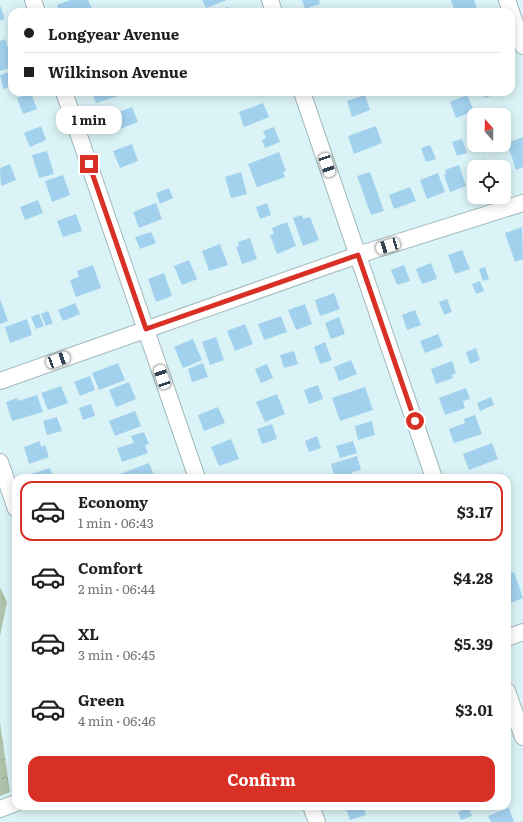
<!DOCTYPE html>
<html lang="en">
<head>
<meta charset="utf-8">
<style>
	:root { --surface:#fff; --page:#f6f6f6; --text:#202124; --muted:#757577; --line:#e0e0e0; --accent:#d93025 }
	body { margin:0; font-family:Literata,serif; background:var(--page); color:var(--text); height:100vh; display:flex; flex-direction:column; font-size:15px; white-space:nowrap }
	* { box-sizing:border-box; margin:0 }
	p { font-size:13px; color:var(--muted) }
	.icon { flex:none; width:22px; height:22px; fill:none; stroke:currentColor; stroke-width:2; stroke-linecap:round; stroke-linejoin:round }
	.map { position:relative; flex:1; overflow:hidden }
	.panel { position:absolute; left:12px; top:474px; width:499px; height:336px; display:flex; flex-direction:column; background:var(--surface); border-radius:12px; box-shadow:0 2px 10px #0003 }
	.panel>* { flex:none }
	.top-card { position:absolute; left:8px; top:8px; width:507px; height:88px; border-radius:12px; box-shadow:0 2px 10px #0003; display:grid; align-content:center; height:88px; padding:0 16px; background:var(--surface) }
	.needle { width:26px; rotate:340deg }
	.controls { position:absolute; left:467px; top:108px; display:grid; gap:8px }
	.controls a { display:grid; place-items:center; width:44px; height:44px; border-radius:8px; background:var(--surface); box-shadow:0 2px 10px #0003; font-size:20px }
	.end { position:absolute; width:18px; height:18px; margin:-9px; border:5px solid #d93025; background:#fff; box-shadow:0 0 0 2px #fff }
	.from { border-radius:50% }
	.bubble { position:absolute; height:28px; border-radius:12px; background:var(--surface); box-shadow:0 2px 10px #0003; font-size:13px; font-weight:700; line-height:28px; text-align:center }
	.car { position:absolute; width:12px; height:24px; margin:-12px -6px; border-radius:5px; box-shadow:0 0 3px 1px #0007; background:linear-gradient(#fff 24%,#345 0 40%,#fff 0 76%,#345 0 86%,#fff 0) }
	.top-card b { display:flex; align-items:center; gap:14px; height:38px; font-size:15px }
	.top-card b+b { border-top:1px solid var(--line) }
	.top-card i { width:10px; height:10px; background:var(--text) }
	ul { padding:7px 0 0; list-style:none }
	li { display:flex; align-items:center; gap:12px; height:60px; margin:0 8px 6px; padding:0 8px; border:2px solid transparent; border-radius:12px }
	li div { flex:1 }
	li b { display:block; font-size:15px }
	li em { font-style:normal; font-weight:700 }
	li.on { border-color:var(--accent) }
	li>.icon { width:36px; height:36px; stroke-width:1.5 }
	.button { display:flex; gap:8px; margin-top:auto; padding:8px 16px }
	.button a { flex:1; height:46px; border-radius:12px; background:var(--accent); color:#fff; font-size:16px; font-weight:700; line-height:46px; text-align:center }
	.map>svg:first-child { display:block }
</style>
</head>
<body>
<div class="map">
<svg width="523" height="822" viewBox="0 0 523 822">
	<defs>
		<pattern id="forest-crowns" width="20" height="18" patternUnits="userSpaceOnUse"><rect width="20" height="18" fill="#aec3aa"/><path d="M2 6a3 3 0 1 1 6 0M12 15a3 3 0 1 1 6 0" fill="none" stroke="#95a792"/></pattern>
	</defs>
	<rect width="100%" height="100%" fill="#daf3f6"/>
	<path fill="url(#forest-crowns)" d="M0 587 7 602 0 636Z
		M0 722 10 792 0 796Z"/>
	<path fill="#a2d1ee" d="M70 0H88L92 9 84 12H60L57 5Z
		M202 0H227L206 8Z
		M302 0H319L320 4 305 9Z
		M451 0H474L478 12H455Z
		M0 5 5 19 0 21Z
		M228 7 230 12H215V11Z
		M5 39 8 48 12 46V67L0 71V41Z
		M12 71V86L3 89 0 75Z
		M92 92H117L118 96 96 103Z
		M483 92H502L485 98Z
		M31 93 37 109 23 114 17 98Z
		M365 95 370 110 352 117 347 101Z
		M467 95 474 111 456 118 450 102Z
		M263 103 269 117 244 127 239 112Z
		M132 107 138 122 117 130 115 128 106 131 101 119Z
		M41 126 46 140 30 147 24 133Z
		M376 126 382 143 354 154 348 136Z
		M274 127 280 142 265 148 262 140 266 138 263 131Z
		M523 137V167L516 170 507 143Z
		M462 139 467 153 457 156 452 142Z
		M132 144 138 161 120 168 113 151Z
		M430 145 436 159 426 162 421 148Z
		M47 151 54 174 39 178 32 155Z
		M279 152 286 171 283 172 285 177 257 187 248 164Z
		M484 159 487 167H474L472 164Z
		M10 164 16 180 1 186 0 168Z
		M459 165 466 186 450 192 444 175 446 174 445 170Z
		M241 172 247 194 231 198 225 177Z
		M370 172 384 211 371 215 357 176Z
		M438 173 445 192 427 199 420 180Z
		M63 175 70 195 52 202 45 181Z
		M410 187 416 201 394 209 389 195Z
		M169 188 173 198 160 204 156 193Z
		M38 200 43 213 25 220 20 207Z
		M156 203 162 219 139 228 133 212Z
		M267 203 271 215 260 219 256 207Z
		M76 214 82 231 63 237 57 221Z
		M302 215 303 219 310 217 319 240 303 246 293 218Z
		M287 222 296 246 277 254 270 235 274 234 272 228Z
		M522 227 523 259 515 262 505 233Z
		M151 232 156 243 140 249 135 237Z
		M250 238 257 259 242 264 236 247 239 246 238 242Z
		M220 244 228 265 209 271 202 251Z
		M462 250 470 269 455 274 448 255Z
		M189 260 197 279 182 285 174 266Z
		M431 263 437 279 422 284 416 269Z
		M93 265 101 288 76 297 70 280 79 277 77 271Z
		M404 265 410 281 397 285 391 270Z
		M485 267 489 279 483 281 479 269Z
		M164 273 172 296 156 302 148 279Z
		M480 281 484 291 476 294 472 284Z
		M334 293 340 309 320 316 315 300Z
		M0 299 8 321 0 324Z
		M447 299 452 312 444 315 439 302Z
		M75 303 80 314 63 321 58 310Z
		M305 304 312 324 296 330 288 310Z
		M415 310 421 325 407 330 402 315Z
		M48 311 53 323 46 326 41 314Z
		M39 314 44 326 36 329 31 317Z
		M281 316 287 332 264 340 258 324Z
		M339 317 345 334 331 339 325 323Z
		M27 319 32 335 10 343 5 327Z
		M245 324 253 344 235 351 227 331Z
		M438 334 443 346 425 353 420 341Z
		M216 337 224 360 210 365 202 342Z
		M193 339 202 360 183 368 174 347Z
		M325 342 332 360 320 364 314 347Z
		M476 348 480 360 470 364 466 352Z
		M294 351 298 364 284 368 280 355Z
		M351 360 357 374 339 381 334 367Z
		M452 361 456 373 452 375 453 378 436 384 431 369Z
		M118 363 125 380 99 390 92 373Z
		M203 363 208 377 192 382 188 369Z
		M267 364 273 378 261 383 255 369Z
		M90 376 95 390 80 396 74 382Z
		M129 382 136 399 116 407 109 390Z
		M318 385 323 399 309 404 304 390Z
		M61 386 68 403 48 410 41 393Z
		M365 387 373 410 340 421 332 398Z
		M466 388 470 399 463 401 465 408 445 415 439 398Z
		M277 394 285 414 265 422 256 402Z
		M37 395 43 412 12 421 6 402 17 398 18 401Z
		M491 397 494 405 480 411 477 403Z
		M91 404 95 416 83 420 79 408Z
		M218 407 225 423 204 431 198 415Z
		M135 411 141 426 115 436 109 421Z
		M475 415 482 434 454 443 449 429 465 423 464 419Z
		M57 417 62 431 47 435 43 421Z
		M372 421 375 435 358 440 355 426Z
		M272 424 277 439 262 444 257 429Z
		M144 432 149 444 145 445 148 453 122 462 117 448 134 443 131 436Z
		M317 436 321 448 309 452 305 441Z
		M231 439 239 459 219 466 211 447Z
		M40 441 41 447 45 445 49 457 29 464 24 447Z
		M353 441 357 453 340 458 336 446Z
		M492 443 498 459 469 470 463 454Z
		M357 456 361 470 352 472 353 478H335L331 464Z
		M149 463 155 478H122L120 474Z
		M50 468 53 478H29L28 475Z
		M514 572 523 598 508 604 507 574Z
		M345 806H363L366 815 350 820Z
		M469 808 472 816 461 820 458 812Z
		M509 808 514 822H491L488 816Z"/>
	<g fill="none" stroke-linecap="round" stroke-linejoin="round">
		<g stroke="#a2b9bc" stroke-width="18">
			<path id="minor" d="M33 0 37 12
				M270 0 274 12
				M507 0 523 46
				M64 92 197 478
				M302 92 434 478
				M0 381 358 255 523 203
				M0 462 16 509
				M507 638 523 632
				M507 691 523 737
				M311 806 317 822
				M0 809 16 803"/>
		</g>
		<use href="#minor" stroke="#fff" stroke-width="16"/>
	</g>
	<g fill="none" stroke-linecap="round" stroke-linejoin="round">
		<path stroke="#d93025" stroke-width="5" d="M89 164 146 329 358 255 415 421"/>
	</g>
</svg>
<div class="controls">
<a><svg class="needle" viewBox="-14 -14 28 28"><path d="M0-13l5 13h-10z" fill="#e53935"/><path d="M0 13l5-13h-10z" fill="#757577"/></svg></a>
<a><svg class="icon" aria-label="locate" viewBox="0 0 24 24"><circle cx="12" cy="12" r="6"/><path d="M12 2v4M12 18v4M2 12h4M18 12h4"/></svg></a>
</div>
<i class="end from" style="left:415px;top:421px"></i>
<i class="end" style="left:89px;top:164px"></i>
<div class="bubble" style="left:56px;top:106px;width:66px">1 min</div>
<i class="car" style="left:327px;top:165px;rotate:161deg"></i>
<i class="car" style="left:388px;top:246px;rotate:253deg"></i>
<i class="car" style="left:58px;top:360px;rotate:70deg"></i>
<i class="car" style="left:162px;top:377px;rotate:341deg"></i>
<div class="top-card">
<b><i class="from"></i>Longyear Avenue</b>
<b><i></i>Wilkinson Avenue</b>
</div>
<section class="panel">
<ul>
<li class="on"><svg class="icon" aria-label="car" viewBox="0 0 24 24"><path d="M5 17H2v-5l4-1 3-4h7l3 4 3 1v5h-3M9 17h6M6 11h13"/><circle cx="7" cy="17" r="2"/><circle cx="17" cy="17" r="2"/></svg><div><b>Economy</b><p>1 min · 06:43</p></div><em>$3.17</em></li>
<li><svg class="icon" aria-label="car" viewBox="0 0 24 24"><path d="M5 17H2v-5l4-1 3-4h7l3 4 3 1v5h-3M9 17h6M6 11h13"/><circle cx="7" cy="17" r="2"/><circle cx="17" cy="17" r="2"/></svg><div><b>Comfort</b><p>2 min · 06:44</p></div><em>$4.28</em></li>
<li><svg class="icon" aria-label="car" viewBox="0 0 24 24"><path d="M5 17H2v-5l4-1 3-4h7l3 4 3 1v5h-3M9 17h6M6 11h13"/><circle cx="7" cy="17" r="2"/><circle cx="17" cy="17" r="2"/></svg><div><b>XL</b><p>3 min · 06:45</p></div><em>$5.39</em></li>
<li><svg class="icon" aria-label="car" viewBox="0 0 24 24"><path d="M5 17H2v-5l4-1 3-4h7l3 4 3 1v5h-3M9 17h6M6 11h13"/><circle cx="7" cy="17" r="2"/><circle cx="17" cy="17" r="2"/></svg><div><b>Green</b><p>4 min · 06:46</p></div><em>$3.01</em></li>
</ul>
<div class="button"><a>Confirm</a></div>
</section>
</div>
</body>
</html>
